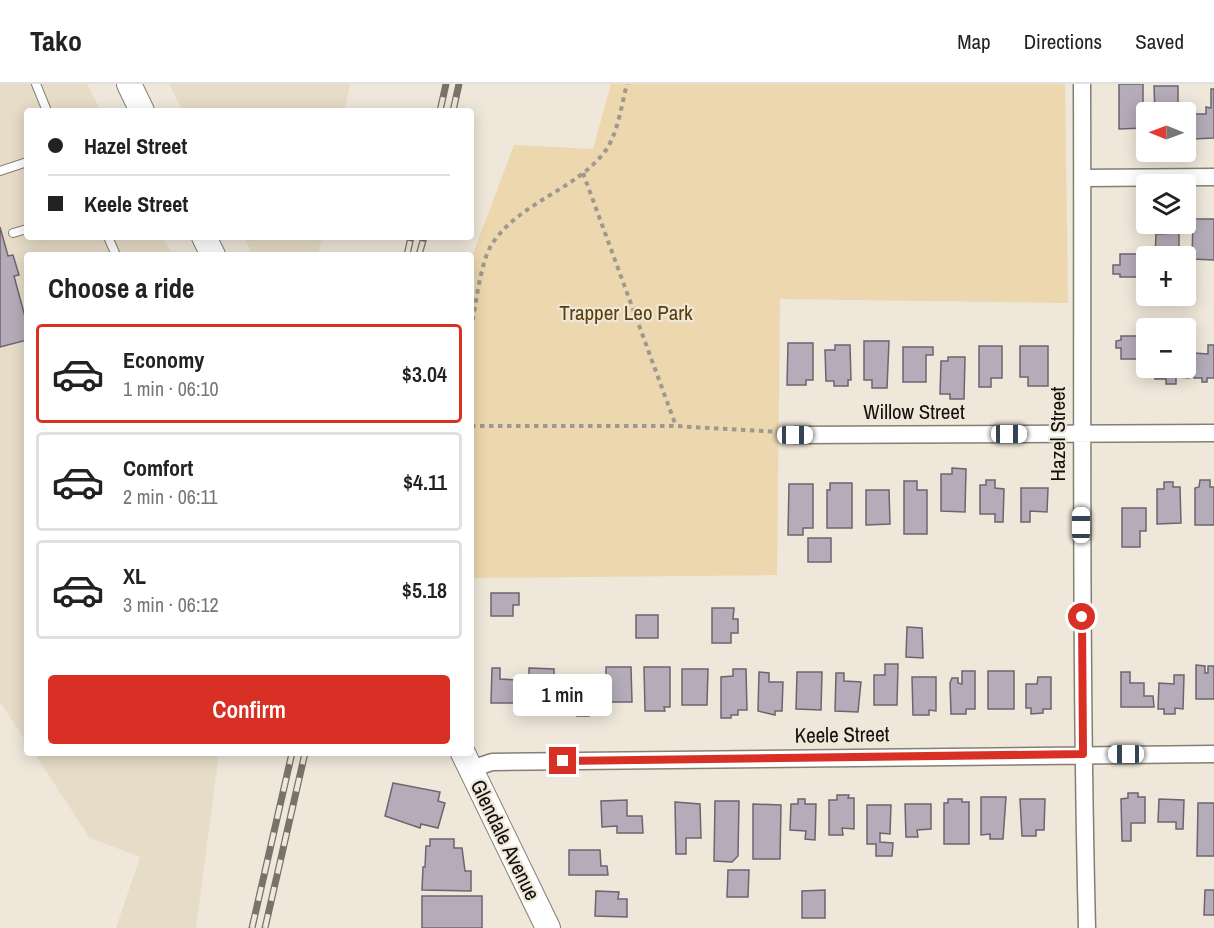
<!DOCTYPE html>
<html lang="en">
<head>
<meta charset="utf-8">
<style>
	:root { --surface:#fff; --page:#f2f2f2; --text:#222; --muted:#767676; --line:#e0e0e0; --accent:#d93025 }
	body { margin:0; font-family:"Archivo Narrow",sans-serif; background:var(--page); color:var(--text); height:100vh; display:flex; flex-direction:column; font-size:22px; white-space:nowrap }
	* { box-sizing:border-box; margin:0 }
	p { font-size:20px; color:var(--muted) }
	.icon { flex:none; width:33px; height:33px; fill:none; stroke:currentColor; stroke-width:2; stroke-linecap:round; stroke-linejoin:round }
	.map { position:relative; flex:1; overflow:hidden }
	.details { position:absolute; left:24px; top:168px; width:450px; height:504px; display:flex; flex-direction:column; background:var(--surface); border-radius:6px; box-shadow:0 3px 15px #0003 }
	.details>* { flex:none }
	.hud { position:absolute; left:24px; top:24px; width:450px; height:132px; border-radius:6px; box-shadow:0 3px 15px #0003; display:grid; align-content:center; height:132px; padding:0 24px; background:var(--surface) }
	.needle { width:39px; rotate:271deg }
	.tools { position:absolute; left:1136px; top:18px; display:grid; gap:12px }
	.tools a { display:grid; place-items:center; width:60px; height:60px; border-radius:6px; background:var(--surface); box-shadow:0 3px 15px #0003; font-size:30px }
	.end { position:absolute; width:27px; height:27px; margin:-14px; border:8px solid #d93025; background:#fff; box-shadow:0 0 0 3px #fff }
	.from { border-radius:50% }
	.bubble { position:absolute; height:42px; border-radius:6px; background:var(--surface); box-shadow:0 3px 15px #0003; font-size:20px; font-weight:600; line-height:42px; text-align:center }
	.car { position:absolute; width:18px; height:36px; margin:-18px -9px; border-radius:8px; box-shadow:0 0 4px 2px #0007; background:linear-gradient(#fff 24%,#345 0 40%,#fff 0 76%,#345 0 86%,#fff 0) }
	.hud b { display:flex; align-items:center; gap:21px; height:57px; font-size:22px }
	.hud b+b { border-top:2px solid var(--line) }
	.hud i { width:15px; height:15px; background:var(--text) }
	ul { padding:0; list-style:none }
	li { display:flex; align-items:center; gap:18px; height:99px; margin:0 12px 9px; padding:0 12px; border:3px solid var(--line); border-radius:6px }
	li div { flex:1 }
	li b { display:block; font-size:22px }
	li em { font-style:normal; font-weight:600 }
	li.active { border-color:var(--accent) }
	li>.icon { width:54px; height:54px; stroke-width:1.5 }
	h2 { padding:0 24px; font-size:27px; line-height:72px }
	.cta { display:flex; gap:12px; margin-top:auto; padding:12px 24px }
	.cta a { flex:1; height:69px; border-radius:6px; background:var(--accent); color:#fff; font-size:24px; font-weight:600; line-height:69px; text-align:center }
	header { display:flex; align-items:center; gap:36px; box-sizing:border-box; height:84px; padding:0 30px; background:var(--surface); border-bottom:2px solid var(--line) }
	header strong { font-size:28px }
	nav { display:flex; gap:33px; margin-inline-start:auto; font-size:21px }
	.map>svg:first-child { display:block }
</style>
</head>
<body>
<header>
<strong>Tako</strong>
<nav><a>Map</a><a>Directions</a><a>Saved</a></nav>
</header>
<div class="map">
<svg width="1214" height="844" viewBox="0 0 1214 844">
	<rect width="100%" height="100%" fill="#eee7da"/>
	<path fill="#e6dcc8" d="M0 0H87L101 27H27V153H163L172 171H27V659L0 618Z
		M169 0H350L345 27H183Z
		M244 153H322L318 171H252Z
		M34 669H219L196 844H116L140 773 90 754Z"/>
	<path fill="#ecd7ae" d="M611 0H1065L1068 219 780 215 777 491 471 494V175L514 61 593 65Z"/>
	<path fill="#b4acb8" stroke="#6c646f" stroke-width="1.5" d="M1119 0H1143V44L1119 45Z
		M1154 2H1178V28H1155Z
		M1211 5H1214V54L1193 55V30H1206V23L1211 24Z
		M1193 135H1214V176L1192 175Z
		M0 143 8 172 13 171 19 191 14 192 27 240V256L0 263Z
		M1179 149V172H1155L1156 150Z
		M1120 170H1150V172H1146V193H1120V190H1113V181H1120Z
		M1121 252H1145L1146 275H1121V264H1116V257L1121 256Z
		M864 257H889L887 304H872V296H864Z
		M788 259H813V296H806V301H787Z
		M835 261H850L851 296H848V302H834V297H826L825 266H835Z
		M1208 261H1214V294H1207V298H1202V294H1194V269L1208 270Z
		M979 262H1002V294H991V303H979Z
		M1020 262H1048V302H1028V293H1020Z
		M903 263H933V271H926V298H903Z
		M948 273H965L964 315H950V310H940L941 277H948Z
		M1185 274H1190L1189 294 1176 293V300H1166V295H1155V284H1185Z
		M952 384 966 385 965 428 941 427V390H952Z
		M986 396H995V404L1004 405 1003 438H995V430H980V401H986Z
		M1200 396H1210V403H1214V441H1195V404L1199 403Z
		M904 397H917V406H927V450H904Z
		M1164 398H1173V403H1180L1181 439 1157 440V405H1164Z
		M830 399H852V444H827V406H830Z
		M789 400H813V444H803V451H788Z
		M1021 404H1048L1047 428 1030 427V438H1021Z
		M866 406H889L890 440 866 441Z
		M1122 424H1146V447H1140V463H1122Z
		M808 454H831V478H808Z
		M491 509H519V521H513V532H491Z
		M712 524H734L733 535H738V549H731V559H712Z
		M636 531H658V554H636Z
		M907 543 922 544 923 574 906 573Z
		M885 580H898L897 621H874V591H885Z
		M1196 581 1205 582V589H1208V582H1214V615H1196Z
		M606 583H631L632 618H606Z
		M644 583H670V623H664L665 627H645Z
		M492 584H500V595L516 596V619H491Z
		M529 584 554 585V618H529Z
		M682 585H708L707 621H682Z
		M733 585H746L747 626H738V631H731V634H721V593L733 592Z
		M962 587H975V625H966V630H951L950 599 952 594H958V599L962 600Z
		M988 587H1014V625H988Z
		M759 588 769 589V598H783L782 627H775V631L758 627Z
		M797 588H822L821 626 796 625Z
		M1121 588H1130V599H1144V612H1153L1154 623H1121Z
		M836 589H844V597L861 598 858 628 835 627Z
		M1174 591H1184L1183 625 1175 624V630H1164V625H1158L1159 599 1174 600Z
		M912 593H936V627L929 626V631H913Z
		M1038 593H1051V625H1043V629L1031 630V624H1026V600H1037Z
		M569 595H592L593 627H588L589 632H577V627H569Z
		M393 699 440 708 438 717 445 719 438 744 421 740 420 744 385 732Z
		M1128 709H1138V713H1145V739H1131V757H1122L1121 715 1128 714Z
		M837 711H849L848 714H854V745L842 744 843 751H829V716H837Z
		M981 713H1006L1003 755H990V750L981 751Z
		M798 715H805V720H816L815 756 805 755 806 747 790 746 791 720H798Z
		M948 715H962V718H969V760H944V719H948Z
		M1020 715H1045L1044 746H1036V752H1022Z
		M1159 715 1184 716 1183 745H1176V738H1158Z
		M627 716V732H642L643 749H617V742L602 743 601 717Z
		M715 717H739L738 772 732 778 714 777Z
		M675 718 700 720 701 754H686V770H676Z
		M1198 719H1214V772H1197Z
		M753 720 781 721 780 775H753Z
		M905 720H931V745L917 746 918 753H906Z
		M867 721H891L890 750 880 749V758L893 759 892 772H876V760H867Z
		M430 755H454V764H462L465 787H471V807L422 806 423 783H425L426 762H430Z
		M569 766H600L601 782H607L608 791H569Z
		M728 786H749L748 813H727Z
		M825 806V834H802V807Z
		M1205 806H1214V831H1204Z
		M596 807 619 808 618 815H627V833L595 832Z
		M422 812H482V844H422Z"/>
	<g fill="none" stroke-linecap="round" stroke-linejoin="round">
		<g stroke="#857f73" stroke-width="10">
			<path id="service" d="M36 0 47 27
				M0 87 27 78
				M13 149 27 145
				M108 153 116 171"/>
		</g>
		<g stroke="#857f73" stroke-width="19">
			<path id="minor" d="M1082 0C1083 281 1080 563 1087 844
				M1082 94 1214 93
				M795 351 1214 349
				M471 685 492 678 1214 670"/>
		</g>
		<g stroke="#857f73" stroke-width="26">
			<path id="secondary" d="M129 0 142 27
				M204 153 213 171
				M463 669 548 844"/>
		</g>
		<path stroke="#9e998f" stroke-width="4" stroke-dasharray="4.5 4.5" stroke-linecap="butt" d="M583 89 676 342
			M471 245C476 221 480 179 492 160 520 118 573 107 603 70 618 52 621 22 627 0
			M471 342H676L780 348"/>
		<use href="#service" stroke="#fff" stroke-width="8"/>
		<use href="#minor" stroke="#fff" stroke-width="16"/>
		<use href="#secondary" stroke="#fff" stroke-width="24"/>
		<g stroke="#77736a" stroke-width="7">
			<path id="rail" d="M440 27 446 0
				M453 27 459 0
				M407 171 411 153
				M419 171 424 153
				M252 844 292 669
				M265 844 305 669"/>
		</g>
		<use href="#rail" stroke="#eee7da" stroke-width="4.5" stroke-dasharray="14" stroke-linecap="butt"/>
	</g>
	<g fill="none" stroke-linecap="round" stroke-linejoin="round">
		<path stroke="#d93025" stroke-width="8" d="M563 677 1083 670 1082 533"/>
	</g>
	<g text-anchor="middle" stroke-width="4.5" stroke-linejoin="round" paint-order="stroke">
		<g font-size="21" fill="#584109" stroke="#eee7da">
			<text x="626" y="236">Trapper Leo Park</text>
		</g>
		<g font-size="21" fill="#13110c" stroke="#eee7da">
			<text x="914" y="335">Willow Street</text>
			<text transform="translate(1058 350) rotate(-90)" y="7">Hazel Street</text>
			<text transform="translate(842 651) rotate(-1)" y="7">Keele Street</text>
			<text transform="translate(505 756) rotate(64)" y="7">Glendale Avenue</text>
		</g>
	</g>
</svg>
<div class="tools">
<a><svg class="needle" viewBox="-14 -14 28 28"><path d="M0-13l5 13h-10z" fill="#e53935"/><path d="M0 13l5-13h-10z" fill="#767676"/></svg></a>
<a><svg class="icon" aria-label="layers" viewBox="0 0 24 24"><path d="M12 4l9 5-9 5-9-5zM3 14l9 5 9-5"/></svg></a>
<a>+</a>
<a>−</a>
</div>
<i class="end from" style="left:1082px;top:533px"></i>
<i class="end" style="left:563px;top:677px"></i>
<div class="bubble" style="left:513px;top:590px;width:99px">1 min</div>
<i class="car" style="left:1009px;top:350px;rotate:90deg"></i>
<i class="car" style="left:795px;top:351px;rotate:90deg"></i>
<i class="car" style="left:1081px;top:441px;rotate:0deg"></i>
<i class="car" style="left:1126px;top:670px;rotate:270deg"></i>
<div class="hud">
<b><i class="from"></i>Hazel Street</b>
<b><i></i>Keele Street</b>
</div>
<section class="details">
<h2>Choose a ride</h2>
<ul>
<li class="active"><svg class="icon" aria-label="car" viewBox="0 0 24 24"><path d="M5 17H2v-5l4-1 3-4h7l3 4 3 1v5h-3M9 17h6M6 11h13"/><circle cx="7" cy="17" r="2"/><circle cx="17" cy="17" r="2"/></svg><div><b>Economy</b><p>1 min · 06:10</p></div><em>$3.04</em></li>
<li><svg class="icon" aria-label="car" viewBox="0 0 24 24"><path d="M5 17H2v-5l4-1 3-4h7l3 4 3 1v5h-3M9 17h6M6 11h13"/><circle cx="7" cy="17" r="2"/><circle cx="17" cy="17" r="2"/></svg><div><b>Comfort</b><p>2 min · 06:11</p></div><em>$4.11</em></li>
<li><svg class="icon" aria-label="car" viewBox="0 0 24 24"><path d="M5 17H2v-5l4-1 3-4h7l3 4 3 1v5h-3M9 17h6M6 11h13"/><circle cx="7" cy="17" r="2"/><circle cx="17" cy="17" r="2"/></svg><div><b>XL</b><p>3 min · 06:12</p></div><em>$5.18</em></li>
</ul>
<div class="cta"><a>Confirm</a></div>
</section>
</div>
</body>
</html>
